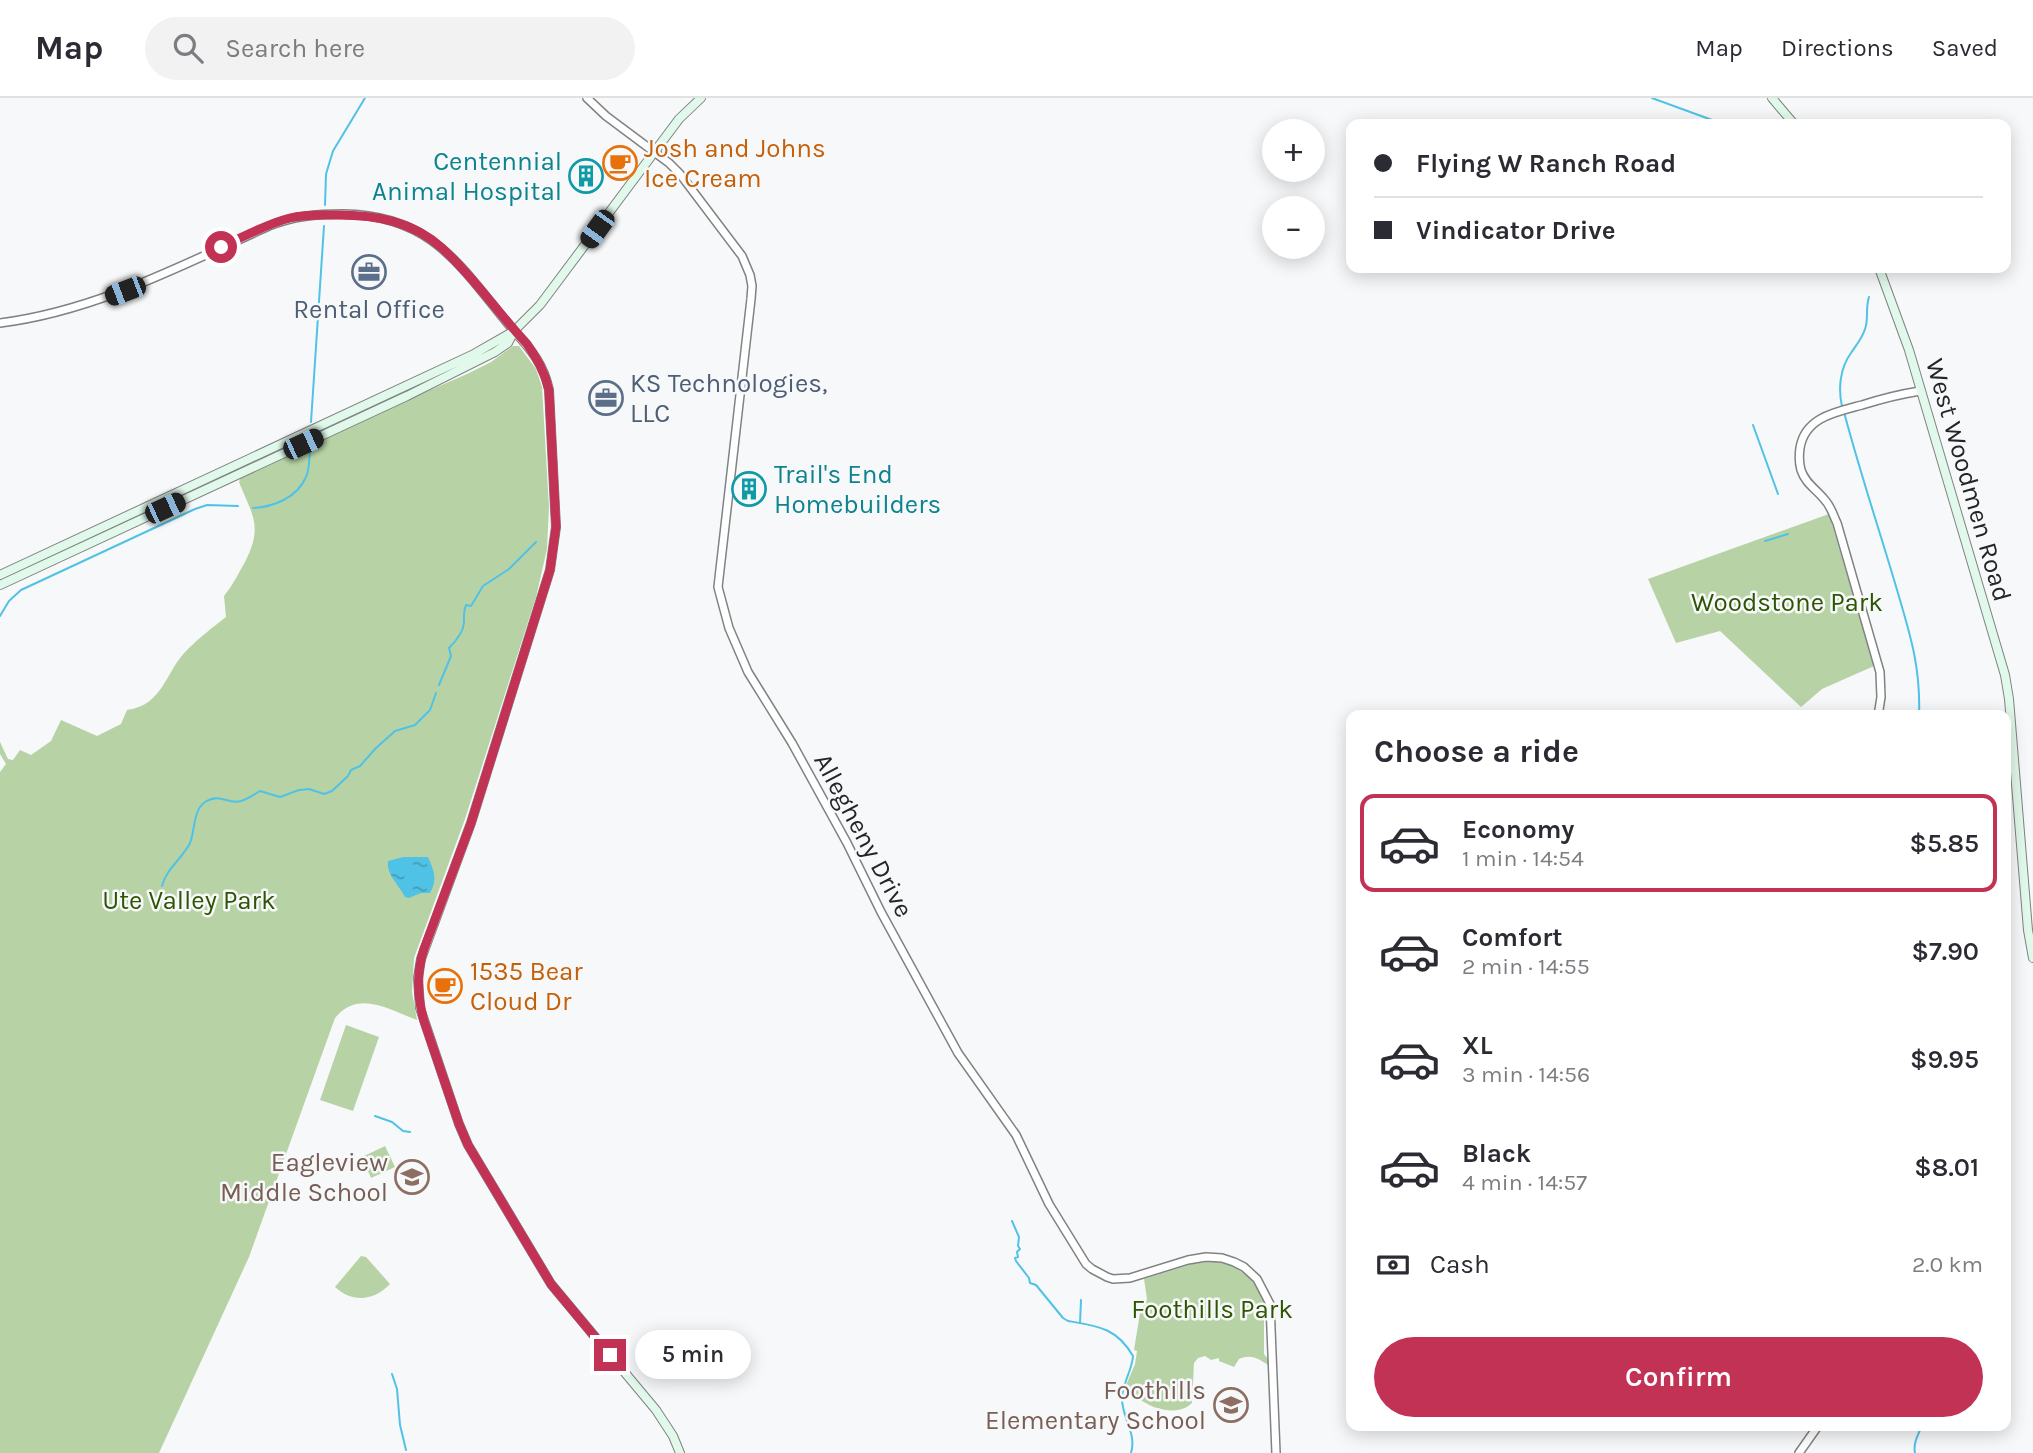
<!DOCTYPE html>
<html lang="en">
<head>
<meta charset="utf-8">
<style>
	:root { --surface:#fff; --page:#f2f2f3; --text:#2b2b33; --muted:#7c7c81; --line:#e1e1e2; --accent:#c23255 }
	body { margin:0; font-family:Karla,sans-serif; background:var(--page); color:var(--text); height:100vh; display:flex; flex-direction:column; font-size:26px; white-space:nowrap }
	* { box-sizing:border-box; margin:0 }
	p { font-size:23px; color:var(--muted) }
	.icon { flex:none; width:38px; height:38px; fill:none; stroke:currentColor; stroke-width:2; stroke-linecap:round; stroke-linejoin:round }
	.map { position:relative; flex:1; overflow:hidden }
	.sheet { position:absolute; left:1346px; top:612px; width:665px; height:721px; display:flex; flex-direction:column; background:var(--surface); border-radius:14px; box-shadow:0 4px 18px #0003 }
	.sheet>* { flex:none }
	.guide { position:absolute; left:1346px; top:21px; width:665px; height:154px; border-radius:14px; box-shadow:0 4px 18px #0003; display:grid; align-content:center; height:154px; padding:0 28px; background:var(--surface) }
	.tools { position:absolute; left:1262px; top:21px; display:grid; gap:14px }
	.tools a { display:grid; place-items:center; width:63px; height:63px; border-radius:50%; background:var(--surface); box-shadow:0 4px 18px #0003; font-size:35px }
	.end { position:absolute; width:32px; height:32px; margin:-16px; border:9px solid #c23255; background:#fff; box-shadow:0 0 0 4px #fff }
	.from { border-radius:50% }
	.bubble { position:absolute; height:49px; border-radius:24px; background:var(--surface); box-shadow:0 4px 18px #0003; font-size:23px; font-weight:600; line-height:49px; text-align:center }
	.car { position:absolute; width:21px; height:42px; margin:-21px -10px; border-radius:9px; box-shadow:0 0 5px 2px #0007; background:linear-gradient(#222 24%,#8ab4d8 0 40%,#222 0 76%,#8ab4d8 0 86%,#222 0) }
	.guide b { display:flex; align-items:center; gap:24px; height:66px; font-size:26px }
	.guide b+b { border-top:2px solid var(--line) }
	.guide i { width:18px; height:18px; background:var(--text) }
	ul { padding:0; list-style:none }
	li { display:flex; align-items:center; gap:21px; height:98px; margin:0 14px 10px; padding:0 14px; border:4px solid transparent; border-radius:14px }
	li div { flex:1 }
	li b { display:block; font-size:26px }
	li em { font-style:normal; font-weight:600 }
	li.on { border-color:var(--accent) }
	li>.icon { width:63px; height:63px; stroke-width:1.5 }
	h2 { padding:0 28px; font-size:32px; line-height:84px }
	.pay { display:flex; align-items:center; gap:18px; height:77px; padding:0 28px; font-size:26px }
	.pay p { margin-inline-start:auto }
	.primary-button { display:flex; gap:14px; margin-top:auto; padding:14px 28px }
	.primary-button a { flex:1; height:80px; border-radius:42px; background:var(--accent); color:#fff; font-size:28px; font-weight:600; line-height:80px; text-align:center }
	header { display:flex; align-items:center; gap:42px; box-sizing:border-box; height:98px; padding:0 35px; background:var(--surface); border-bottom:2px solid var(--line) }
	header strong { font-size:33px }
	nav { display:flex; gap:38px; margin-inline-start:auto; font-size:24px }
	.search { width:490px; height:63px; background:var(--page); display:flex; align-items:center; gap:18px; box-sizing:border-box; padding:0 24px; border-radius:38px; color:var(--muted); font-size:26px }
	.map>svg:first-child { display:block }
</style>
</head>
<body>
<header>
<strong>Map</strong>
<div class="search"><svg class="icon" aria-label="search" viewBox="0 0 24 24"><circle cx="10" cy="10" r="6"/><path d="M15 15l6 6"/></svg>Search here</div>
<nav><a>Map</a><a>Directions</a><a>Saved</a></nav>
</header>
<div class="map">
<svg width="2033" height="1355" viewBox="0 0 2033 1355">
	<defs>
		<pattern id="water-ripples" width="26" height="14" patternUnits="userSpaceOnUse" patternTransform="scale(1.75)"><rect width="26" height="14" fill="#50c2e6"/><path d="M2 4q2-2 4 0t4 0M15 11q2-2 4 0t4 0" fill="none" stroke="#429dba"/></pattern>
	</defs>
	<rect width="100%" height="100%" fill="#f7f8fa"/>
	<path fill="#b7d3a5" d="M513 248H519L536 271 542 289 549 409 547 451 536 499 465 721 414 860 412 894 417 922C389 912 359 891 335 920L249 1159 159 1355H0V674L6 666 0 656V644L8 661 13 662 20 652 31 657 51 643 61 622 97 638 121 626 127 612C164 607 165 573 188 551 199 540 213 529 226 519L224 498C233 487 238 476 245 464 263 428 253 419 239 384L240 381 391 309 467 276 491 264Z
		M1829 416 1874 568 1822 591 1801 609 1720 533 1676 545 1648 481Z
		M346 927 379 939 353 1013 320 1002Z
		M385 1048 395 1069 371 1080 362 1059Z
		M361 1158 366 1159 390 1186C374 1203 352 1205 335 1189Z
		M1213 1163C1221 1165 1229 1166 1236 1170 1252 1179 1273 1204 1264 1222V1256L1268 1261V1267C1258 1260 1250 1256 1239 1261L1234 1269 1219 1263V1260L1211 1262 1205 1258 1198 1260 1194 1265 1192 1305C1180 1317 1158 1313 1144 1304 1137 1300 1132 1295 1124 1292L1135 1266 1137 1253 1134 1252 1140 1215 1147 1201 1144 1181 1192 1166Z"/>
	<path fill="url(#water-ripples)" d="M403 759H428C434 773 438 781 430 795H421L409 800 405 799C399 787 386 776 388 763Z"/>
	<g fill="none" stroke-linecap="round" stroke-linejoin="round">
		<path stroke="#50c2e6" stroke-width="2" d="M1652 0 1723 26
			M325 107 326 76 333 53 365 0
			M1842 308C1838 291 1840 270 1851 255 1856 247 1862 241 1865 231 1869 220 1865 211 1869 199
			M1844 314C1859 371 1878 428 1895 485 1909 533 1921 567 1919 618
			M311 324 324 128
			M1753 327 1778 396
			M253 410C273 409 297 400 306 379 310 371 309 359 310 350
			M1765 443 1788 436
			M0 518 9 503 21 492 195 411 207 407 238 408
			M439 587 451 558 449 550C456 543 463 535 464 525 464 518 463 514 466 507L471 508 483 488 509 471 536 444
			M162 788C166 771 182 761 190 745 195 733 193 712 205 704 220 694 228 707 241 703 248 701 255 696 260 693L280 699 299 692 309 691 324 696 332 693 348 678 351 672 360 668 376 650 395 633 415 627 430 612 436 595
			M375 1018 392 1024 403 1033 410 1034
			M1012 1123 1019 1139 1018 1148 1020 1151 1017 1154 1018 1159 1015 1160 1016 1163 1029 1180 1030 1185 1036 1187 1063 1220 1068 1223C1098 1228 1117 1230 1133 1258 1132 1273 1122 1286 1122 1301 1122 1320 1137 1335 1131 1355
			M1080 1225 1081 1202
			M392 1276 397 1291 400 1327 406 1352
			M1915 1355C1913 1345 1918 1337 1922 1328"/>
		<g stroke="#818283" stroke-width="10">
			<path id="tertiary" d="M587 0 606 18 669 65 680 76 742 158 750 177 752 188 751 201 718 489 729 530 748 574 792 645 847 745 881 814 958 955 1016 1037 1049 1106 1086 1166 1092 1171 1107 1179 1113 1181 1130 1180 1188 1162 1206 1159 1222 1160 1234 1164 1244 1169 1257 1181 1270 1206 1276 1355
				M0 225C96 213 182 167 269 128 293 118 317 116 343 116 434 117 461 170 514 233
				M1878 618 1881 599 1880 574 1837 425C1833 417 1831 408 1824 401 1816 391 1805 385 1801 372 1799 365 1799 357 1800 350 1805 319 1836 314 1862 307 1881 301 1901 296 1920 293
				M1799 1355 1818 1328"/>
		</g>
		<g stroke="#818283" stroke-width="10">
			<path id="secondary" d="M1772 0 1794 26
				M1879 170 1909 252 2005 577 2009 601 2028 832 2033 860
				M514 233C531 251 544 267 549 292L556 429 550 472 471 725 421 861 418 880 420 910 459 1026 468 1047 551 1186 656 1312 673 1338 680 1355
				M0 477 472 257 514 233
				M0 487 407 298 495 254 508 245 514 233 540 207 679 21 701 0"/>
		</g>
		<use href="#tertiary" stroke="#fff" stroke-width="7"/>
		<use href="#secondary" stroke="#e1f9ea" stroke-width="8"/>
	</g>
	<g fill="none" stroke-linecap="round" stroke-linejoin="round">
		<path stroke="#c23255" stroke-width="9" d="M221 149C243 139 266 126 290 120 305 116 322 117 338 117 376 117 412 123 442 150 473 178 498 215 527 246 537 261 545 274 549 292L556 429 550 472 471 725 424 851C416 875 417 898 424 923L459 1026 468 1047 551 1186 610 1257"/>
	</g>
	<defs>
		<g id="cafe-ring" transform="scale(1.75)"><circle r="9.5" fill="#f7f8fa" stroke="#e8710a" stroke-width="1.5"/><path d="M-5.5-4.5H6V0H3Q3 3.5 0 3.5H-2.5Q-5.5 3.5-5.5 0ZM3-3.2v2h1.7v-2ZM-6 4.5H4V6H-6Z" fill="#e8710a"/></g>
		<g id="building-ring" transform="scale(1.75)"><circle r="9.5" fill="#f7f8fa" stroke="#0f9aa8" stroke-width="1.5"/><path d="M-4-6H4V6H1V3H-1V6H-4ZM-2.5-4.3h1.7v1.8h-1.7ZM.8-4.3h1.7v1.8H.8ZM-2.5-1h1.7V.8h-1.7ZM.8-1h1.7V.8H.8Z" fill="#0f9aa8"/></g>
		<g id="office-ring" transform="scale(1.75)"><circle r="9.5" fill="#f7f8fa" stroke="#5c6f8a" stroke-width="1.5"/><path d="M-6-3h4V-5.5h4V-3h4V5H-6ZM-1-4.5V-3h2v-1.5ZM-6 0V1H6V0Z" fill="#5c6f8a"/></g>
		<g id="school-ring" transform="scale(1.75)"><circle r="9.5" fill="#f7f8fa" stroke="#8d6e63" stroke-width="1.5"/><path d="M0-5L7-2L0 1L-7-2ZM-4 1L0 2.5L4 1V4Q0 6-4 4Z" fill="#8d6e63"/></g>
	</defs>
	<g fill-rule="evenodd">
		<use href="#cafe-ring" x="620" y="65"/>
		<use href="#building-ring" x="586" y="78"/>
		<use href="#office-ring" x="369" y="174"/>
		<use href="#office-ring" x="606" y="300"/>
		<use href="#building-ring" x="749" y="391"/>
		<use href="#cafe-ring" x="445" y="888"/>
		<use href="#school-ring" x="412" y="1079"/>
		<use href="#school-ring" x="1231" y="1307"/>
	</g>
	<g text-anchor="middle" stroke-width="5" stroke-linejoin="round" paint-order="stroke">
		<g font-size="26" fill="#c56008" stroke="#f7f8fa" text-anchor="start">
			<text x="644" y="59">Josh and Johns<tspan x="644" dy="30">Ice Cream</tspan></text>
			<text x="470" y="882">1535 Bear<tspan x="470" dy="30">Cloud Dr</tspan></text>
		</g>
		<g font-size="26" fill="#0d838f" stroke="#f7f8fa" text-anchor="end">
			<text x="562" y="72">Centennial<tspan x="562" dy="30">Animal Hospital</tspan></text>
			<text x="774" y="385" text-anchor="start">Trail's End<tspan x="774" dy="30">Homebuilders</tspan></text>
		</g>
		<g font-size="26" fill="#4e5e75" stroke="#f7f8fa">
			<text x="369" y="220">Rental Office</text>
			<text x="630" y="294" text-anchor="start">KS Technologies,<tspan x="630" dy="30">LLC</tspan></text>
		</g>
		<g font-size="26" fill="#242525" stroke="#f7f8fa">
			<text transform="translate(1969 382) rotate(74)" y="9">West Woodmen Road</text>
			<text transform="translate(864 737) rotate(62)" y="9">Allegheny Drive</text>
		</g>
		<g font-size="26" fill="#2d5501" stroke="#f7f8fa">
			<text x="1787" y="513">Woodstone Park</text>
			<text x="189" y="811">Ute Valley Park</text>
			<text x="1212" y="1220">Foothills Park</text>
		</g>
		<g font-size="26" fill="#785e54" stroke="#f7f8fa" text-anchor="end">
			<text x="388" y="1073">Eagleview<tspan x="388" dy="30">Middle School</tspan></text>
			<text x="1206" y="1301">Foothills<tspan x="1206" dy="30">Elementary School</tspan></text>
		</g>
	</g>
</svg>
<div class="tools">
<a>+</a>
<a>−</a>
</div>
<i class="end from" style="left:221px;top:149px"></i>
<i class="end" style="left:610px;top:1257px"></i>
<div class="bubble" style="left:635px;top:1232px;width:116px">5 min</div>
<i class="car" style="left:597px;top:131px;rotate:216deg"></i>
<i class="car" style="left:125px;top:193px;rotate:249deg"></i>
<i class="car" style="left:303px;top:346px;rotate:65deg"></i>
<i class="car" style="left:165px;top:410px;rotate:65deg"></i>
<div class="guide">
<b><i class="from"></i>Flying W Ranch Road</b>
<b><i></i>Vindicator Drive</b>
</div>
<section class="sheet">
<h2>Choose a ride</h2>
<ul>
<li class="on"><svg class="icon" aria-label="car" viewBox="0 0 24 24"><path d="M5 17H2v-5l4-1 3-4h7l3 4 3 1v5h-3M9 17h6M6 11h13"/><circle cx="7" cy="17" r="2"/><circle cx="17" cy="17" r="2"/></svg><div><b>Economy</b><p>1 min · 14:54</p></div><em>$5.85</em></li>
<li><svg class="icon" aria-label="car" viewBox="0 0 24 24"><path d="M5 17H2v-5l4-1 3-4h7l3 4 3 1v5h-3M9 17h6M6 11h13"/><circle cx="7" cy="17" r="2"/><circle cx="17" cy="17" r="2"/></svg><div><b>Comfort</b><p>2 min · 14:55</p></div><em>$7.90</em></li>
<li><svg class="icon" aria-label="car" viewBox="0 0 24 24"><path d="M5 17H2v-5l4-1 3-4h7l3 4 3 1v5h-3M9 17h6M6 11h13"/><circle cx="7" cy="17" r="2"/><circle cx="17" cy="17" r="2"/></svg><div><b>XL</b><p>3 min · 14:56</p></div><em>$9.95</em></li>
<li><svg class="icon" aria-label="car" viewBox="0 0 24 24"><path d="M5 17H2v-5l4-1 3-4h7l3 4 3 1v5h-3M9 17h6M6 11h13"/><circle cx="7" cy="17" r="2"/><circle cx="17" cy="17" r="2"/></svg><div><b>Black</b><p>4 min · 14:57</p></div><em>$8.01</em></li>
</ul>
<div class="pay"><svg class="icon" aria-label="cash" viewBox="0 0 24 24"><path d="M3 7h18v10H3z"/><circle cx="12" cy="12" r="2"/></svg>Cash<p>2.0 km</p></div>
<div class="primary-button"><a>Confirm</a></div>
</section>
</div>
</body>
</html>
